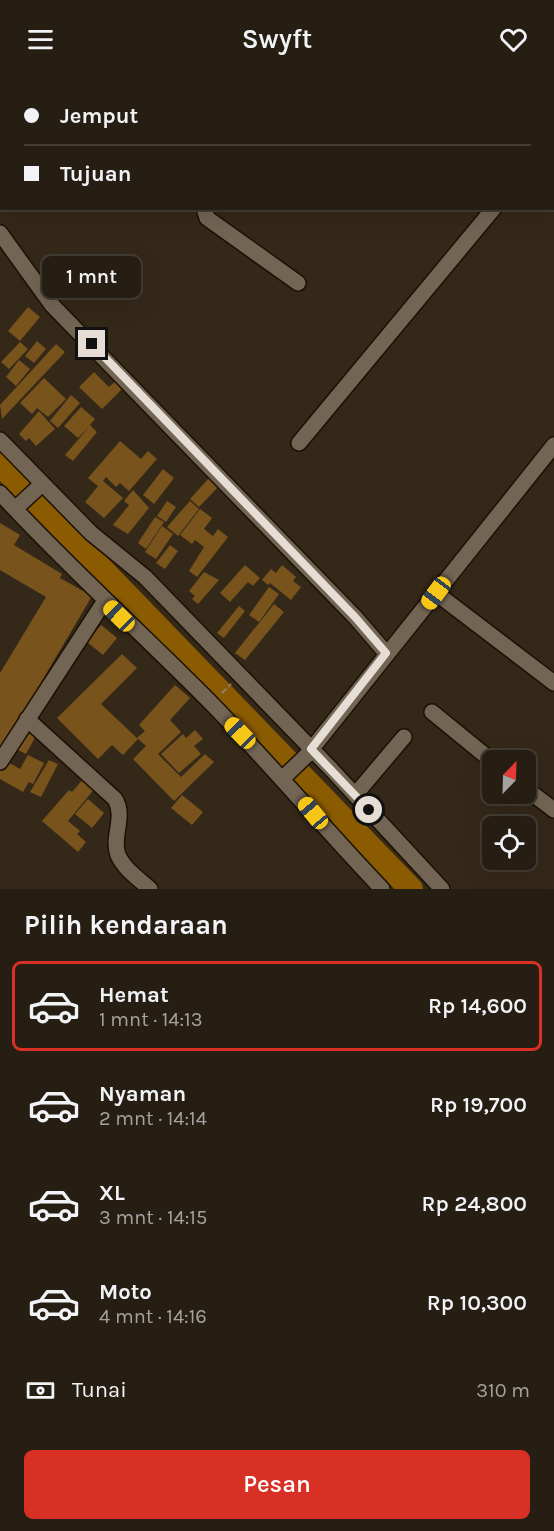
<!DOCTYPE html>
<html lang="id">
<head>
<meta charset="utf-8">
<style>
	:root { --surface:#271e13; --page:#2f271c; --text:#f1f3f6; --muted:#a4a2a0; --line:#433c33; --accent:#d93025 }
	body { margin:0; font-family:Karla,sans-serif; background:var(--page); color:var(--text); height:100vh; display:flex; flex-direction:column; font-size:22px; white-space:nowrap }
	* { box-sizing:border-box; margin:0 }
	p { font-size:20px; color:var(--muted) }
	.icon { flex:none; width:33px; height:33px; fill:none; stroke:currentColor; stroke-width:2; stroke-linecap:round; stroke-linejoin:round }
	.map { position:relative; height:811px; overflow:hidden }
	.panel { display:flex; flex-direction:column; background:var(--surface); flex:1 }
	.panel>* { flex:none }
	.hud { position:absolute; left:0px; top:0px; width:555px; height:132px; box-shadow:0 6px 24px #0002,0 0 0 2px var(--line); display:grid; align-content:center; height:132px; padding:0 24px; background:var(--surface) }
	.needle { width:39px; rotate:23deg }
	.controls { position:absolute; left:482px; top:672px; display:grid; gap:12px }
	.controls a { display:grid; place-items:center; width:54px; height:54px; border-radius:9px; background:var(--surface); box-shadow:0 6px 24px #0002,0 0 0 2px var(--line); font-size:30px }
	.end { position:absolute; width:27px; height:27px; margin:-14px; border:8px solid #e6ded4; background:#111; box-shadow:0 0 0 3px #111 }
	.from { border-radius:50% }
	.bubble { position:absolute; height:42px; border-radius:9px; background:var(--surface); box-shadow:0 6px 24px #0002,0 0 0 2px var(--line); font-size:20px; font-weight:600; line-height:42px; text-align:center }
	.car { position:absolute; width:18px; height:36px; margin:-18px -9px; border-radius:8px; box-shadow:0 0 4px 2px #0007; background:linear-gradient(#f5c518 24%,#345 0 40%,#f5c518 0 76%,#345 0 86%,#f5c518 0) }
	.hud b { display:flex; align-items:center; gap:21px; height:57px; font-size:22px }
	.hud b+b { border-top:2px solid var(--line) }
	.hud i { width:15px; height:15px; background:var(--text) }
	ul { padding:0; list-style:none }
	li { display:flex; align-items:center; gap:18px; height:90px; margin:0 12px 9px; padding:0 12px; border:3px solid transparent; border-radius:9px }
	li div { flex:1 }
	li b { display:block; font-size:22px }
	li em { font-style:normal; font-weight:600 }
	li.active { border-color:var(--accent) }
	li>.icon { width:54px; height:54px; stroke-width:1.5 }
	h2 { padding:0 24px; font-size:27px; line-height:72px }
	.pay { display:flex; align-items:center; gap:15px; height:66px; padding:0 24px; font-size:22px }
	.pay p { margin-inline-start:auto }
	.primary-button { display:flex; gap:12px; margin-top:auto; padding:12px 24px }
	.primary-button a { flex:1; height:69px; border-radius:9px; background:var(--accent); color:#fff; font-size:24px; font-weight:600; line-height:69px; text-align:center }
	header { display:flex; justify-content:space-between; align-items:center; height:78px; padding:0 24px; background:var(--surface); font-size:27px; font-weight:600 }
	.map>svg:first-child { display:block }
</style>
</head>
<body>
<header><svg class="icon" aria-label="menu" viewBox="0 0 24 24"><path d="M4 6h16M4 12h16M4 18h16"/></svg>Swyft<svg class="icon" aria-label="heart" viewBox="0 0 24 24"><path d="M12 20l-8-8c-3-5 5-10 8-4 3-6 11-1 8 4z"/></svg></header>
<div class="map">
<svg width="554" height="811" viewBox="0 0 554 811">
	<rect width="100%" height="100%" fill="#342819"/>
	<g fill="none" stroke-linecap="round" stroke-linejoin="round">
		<path stroke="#8b5b02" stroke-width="24" d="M0 386 411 811"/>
	</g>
	<path fill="#78531b" d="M28 229 40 239 20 263 8 253Z
		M37 263 46 271 34 285 25 278Z
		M20 264 28 271 9 291 1 284Z
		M56 266 65 274 2 341 0 327Z
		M19 282 30 291 16 308 6 299Z
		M94 294 109 309 120 299 127 306 102 331 79 309Z
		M44 300 66 321 48 339 37 330 32 336 20 325Z
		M71 317 80 325 58 350 50 343Z
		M81 329 95 341 90 347 97 354 73 383 65 377 89 349 78 360 64 348Z
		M39 333 55 351 36 368 29 360 26 363 19 356Z
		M120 363 141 381 148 373 157 381 129 413 120 405 116 409 106 399 103 403 123 420 104 440 85 424 98 408 88 400Z
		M163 391 174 400 154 426 143 417Z
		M209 400 218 409 199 429 190 421Z
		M133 412 149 430 128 456 113 447 129 427 124 423Z
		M167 423 176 429 166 444 157 438Z
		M190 423 199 431 178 458 167 449Z
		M200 431 212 440 204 451 213 458 218 451 228 459 197 499 189 493 204 469 195 462 192 466 180 457Z
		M155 439 164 444 146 471 138 465Z
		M0 445 20 457 14 467 62 496 60 500 92 518 0 674V595L46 519 0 492Z
		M162 448 173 456 156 481 145 474Z
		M170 467 178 473 165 491 156 485Z
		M245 487 260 500 253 508 248 504 230 524 220 515Z
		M282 487 296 499 293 503 301 509 291 522 270 505 268 507 262 502 271 491 276 495Z
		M204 494 219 502 198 526 192 521 195 518 189 513Z
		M269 509 279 516 259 544 249 537Z
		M274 526 284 534 245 582 235 575Z
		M239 528 245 533 224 560 217 555Z
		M101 547 117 560 103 577 87 564Z
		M122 576 137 590 101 626 138 661 123 677 112 667 98 681 57 640Z
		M175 607 190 620 170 642 181 654 158 676 181 699 205 676 214 684 174 723 133 681 146 668 137 660 145 653 139 647Z
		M25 650 37 656 26 676 14 670Z
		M195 652 203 661 194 668 201 676 179 695 161 676 183 656 186 660Z
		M28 677 44 685 33 706 29 704 23 714 0 701V688L4 682 20 691Z
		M49 682 58 686 41 719 30 714Z
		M85 699 96 709 68 743 80 753 77 756 86 764 78 774 42 743 69 712 72 714Z
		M182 717 203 734 192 747 171 730Z
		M88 721 104 735 92 750 75 736Z"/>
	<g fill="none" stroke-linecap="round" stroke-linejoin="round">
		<g stroke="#1b1104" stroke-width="18">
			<path id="minor" d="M72 2 73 0
				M232 2 233 0
				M307 2 308 0
				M554 60V59
				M0 80 2 79
				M204 130 207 140 298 205
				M0 155 52 227 355 539 386 575
				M0 362 91 455 145 499 331 691 442 811
				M299 365 494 130
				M0 415C68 489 143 556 213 627 271 687 325 751 382 811
				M15 431 42 406
				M436 515 554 605
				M432 634 492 683
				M27 641 115 721C126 739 111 759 118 777 124 791 139 801 150 811
				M0 684 104 524
				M283 700 306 678 554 367
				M525 710 554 732
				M355 717 404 659"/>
		</g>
		<path stroke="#8c8275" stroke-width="2" stroke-dasharray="6 3" stroke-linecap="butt" d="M222 615 231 606"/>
		<use href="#minor" stroke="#726554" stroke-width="15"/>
	</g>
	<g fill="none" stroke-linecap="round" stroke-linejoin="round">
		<path stroke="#e6ded4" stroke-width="8" d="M92 266 355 539 386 575 311 671 369 732"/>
	</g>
</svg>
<div class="controls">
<a><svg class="needle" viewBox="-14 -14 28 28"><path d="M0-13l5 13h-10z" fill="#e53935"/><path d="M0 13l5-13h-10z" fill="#a4a2a0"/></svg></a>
<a><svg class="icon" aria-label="locate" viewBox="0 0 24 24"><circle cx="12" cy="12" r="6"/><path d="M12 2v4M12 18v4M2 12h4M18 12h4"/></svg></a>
</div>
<i class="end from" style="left:369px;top:732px"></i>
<i class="end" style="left:92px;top:266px"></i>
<div class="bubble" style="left:42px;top:178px;width:99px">1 mnt</div>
<i class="car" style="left:436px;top:515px;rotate:217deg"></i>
<i class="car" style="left:119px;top:538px;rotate:314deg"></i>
<i class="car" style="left:240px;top:655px;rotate:316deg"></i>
<i class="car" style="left:313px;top:735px;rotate:320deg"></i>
<div class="hud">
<b><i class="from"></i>Jemput</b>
<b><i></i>Tujuan</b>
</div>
</div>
<section class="panel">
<h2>Pilih kendaraan</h2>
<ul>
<li class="active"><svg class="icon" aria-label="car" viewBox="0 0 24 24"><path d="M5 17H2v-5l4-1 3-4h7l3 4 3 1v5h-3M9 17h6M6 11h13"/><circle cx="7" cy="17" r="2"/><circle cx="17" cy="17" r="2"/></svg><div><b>Hemat</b><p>1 mnt · 14:13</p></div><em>Rp 14,600</em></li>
<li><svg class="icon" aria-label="car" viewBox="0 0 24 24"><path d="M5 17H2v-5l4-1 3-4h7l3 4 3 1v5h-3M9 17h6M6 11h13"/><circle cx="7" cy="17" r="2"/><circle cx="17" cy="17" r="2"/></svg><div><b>Nyaman</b><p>2 mnt · 14:14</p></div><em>Rp 19,700</em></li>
<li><svg class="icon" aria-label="car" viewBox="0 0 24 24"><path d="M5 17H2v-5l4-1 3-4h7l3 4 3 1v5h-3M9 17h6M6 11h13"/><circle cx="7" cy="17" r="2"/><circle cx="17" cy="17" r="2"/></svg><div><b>XL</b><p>3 mnt · 14:15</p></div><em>Rp 24,800</em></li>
<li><svg class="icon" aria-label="car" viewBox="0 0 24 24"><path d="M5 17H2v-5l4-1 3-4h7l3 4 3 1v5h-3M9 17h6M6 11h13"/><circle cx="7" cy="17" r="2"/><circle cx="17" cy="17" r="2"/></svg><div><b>Moto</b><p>4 mnt · 14:16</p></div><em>Rp 10,300</em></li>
</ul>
<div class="pay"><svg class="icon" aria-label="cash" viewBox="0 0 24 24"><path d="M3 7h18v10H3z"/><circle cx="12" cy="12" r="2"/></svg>Tunai<p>310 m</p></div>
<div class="primary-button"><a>Pesan</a></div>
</section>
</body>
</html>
